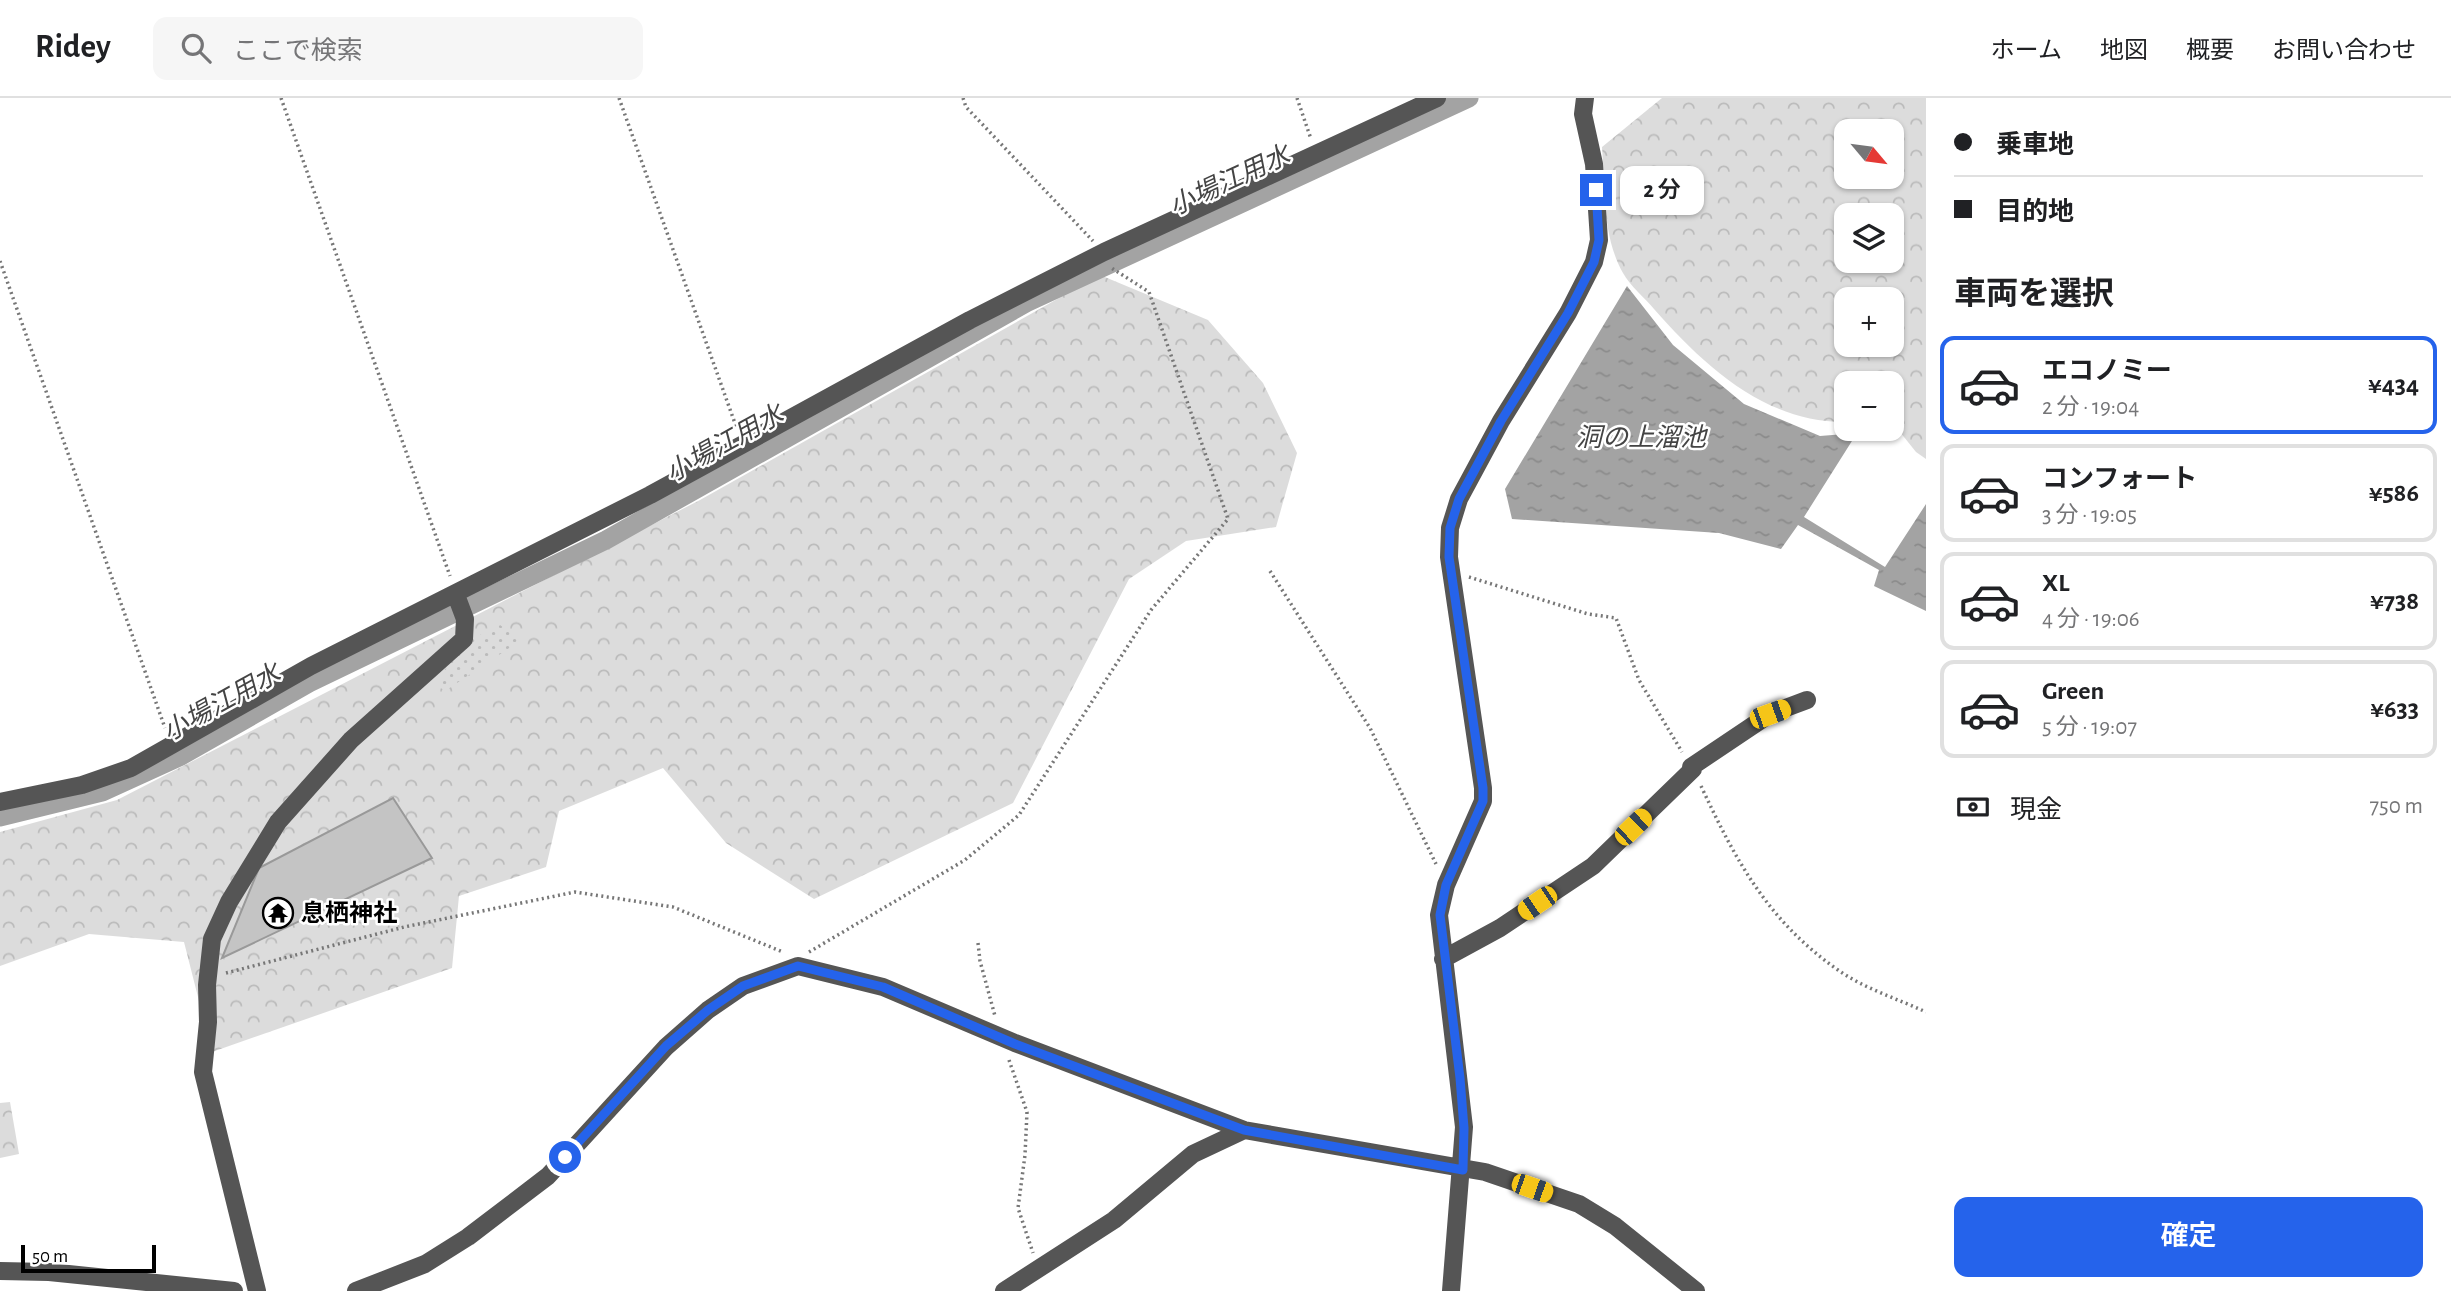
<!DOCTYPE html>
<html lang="ja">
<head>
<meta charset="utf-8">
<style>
	:root { --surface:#fff; --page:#f6f6f6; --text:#202124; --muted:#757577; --line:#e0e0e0; --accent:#2563eb }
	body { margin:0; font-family:"Alegreya Sans","Noto Sans JP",sans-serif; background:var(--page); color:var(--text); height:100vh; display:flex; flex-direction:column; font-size:26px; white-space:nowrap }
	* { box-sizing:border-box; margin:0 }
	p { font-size:23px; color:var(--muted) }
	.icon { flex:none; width:38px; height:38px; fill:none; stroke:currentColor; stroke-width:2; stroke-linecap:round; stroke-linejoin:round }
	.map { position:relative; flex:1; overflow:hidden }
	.panel { display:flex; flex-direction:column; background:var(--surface); width:525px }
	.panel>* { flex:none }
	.hud { display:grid; align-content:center; height:154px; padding:0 28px; background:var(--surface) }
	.needle { width:46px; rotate:119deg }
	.tools { position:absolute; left:1834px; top:21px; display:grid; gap:14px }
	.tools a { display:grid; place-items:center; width:70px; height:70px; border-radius:14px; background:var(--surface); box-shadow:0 2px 5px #0004; font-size:35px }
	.scale { position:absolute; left:21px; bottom:18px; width:135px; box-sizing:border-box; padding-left:7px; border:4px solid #000; border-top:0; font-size:19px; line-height:24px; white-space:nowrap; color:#000; -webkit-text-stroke:5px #fff; paint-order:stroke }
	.end { position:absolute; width:32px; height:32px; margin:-16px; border:9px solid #2563eb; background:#fff; box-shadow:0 0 0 4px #fff }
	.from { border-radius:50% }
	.bubble { position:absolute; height:49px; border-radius:14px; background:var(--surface); box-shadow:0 2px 5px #0004; font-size:23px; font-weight:600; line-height:49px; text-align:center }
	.car { position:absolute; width:21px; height:42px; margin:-21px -10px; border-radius:9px; box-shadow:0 0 5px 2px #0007; background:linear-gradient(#f5c518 24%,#345 0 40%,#f5c518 0 76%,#345 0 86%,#f5c518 0) }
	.hud b { display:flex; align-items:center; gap:24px; height:66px; font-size:26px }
	.hud b+b { border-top:2px solid var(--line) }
	.hud i { width:18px; height:18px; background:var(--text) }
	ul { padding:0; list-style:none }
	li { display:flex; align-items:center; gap:21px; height:98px; margin:0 14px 10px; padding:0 14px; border:4px solid var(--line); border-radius:14px }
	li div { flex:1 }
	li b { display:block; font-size:26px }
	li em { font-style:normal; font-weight:600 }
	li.on { border-color:var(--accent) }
	li>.icon { width:63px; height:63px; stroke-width:1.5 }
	h2 { padding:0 28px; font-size:32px; line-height:84px }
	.pay { display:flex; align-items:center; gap:18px; height:77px; padding:0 28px; font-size:26px }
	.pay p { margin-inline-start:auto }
	.action { display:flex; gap:14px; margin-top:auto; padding:14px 28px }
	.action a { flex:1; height:80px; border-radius:14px; background:var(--accent); color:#fff; font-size:28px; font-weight:600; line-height:80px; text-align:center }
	header { display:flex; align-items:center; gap:42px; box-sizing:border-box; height:98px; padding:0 35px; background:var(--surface); border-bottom:2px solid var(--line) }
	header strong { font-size:33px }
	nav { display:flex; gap:38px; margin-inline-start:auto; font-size:24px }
	.search { width:490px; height:63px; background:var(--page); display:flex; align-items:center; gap:18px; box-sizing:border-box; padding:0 24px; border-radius:14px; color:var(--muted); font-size:26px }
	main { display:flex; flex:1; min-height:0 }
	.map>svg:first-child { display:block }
</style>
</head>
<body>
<header>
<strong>Ridey</strong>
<div class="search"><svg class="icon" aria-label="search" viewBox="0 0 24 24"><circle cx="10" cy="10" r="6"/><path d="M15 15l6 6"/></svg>ここで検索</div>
<nav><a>ホーム</a><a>地図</a><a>概要</a><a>お問い合わせ</a></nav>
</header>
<main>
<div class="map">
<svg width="1926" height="1193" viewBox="0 0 1926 1193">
	<defs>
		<pattern id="forest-crowns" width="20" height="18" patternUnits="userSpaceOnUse" patternTransform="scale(1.75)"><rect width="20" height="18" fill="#dcdcdc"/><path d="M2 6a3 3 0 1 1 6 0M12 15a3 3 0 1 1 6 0" fill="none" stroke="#bbb"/></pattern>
		<pattern id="park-dots" width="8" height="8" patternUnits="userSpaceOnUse" patternTransform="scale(1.75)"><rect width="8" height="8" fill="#dcdcdc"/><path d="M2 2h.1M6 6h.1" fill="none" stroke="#bbb" stroke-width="1.8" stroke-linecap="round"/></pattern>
		<pattern id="water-ripples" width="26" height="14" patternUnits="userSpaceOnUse" patternTransform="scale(1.75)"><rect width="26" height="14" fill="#a3a3a3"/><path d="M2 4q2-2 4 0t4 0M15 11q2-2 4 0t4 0" fill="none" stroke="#8b8b8b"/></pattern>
	</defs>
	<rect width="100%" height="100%" fill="#fff"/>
	<path fill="url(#forest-crowns)" fill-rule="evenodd" d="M1662 0H1926V361L1916 354 1892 324V285H1846V324C1766 325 1704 268 1654 211 1645 200 1630 188 1623 175 1602 138 1605 90 1602 49ZM1846 33H1892V79H1846ZM1846 117H1892V163H1846ZM1846 201H1892V247H1846Z
		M1100 177 1208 222 1263 285 1297 355 1276 429 1186 443 1129 481 1013 705 814 801 726 745 663 670 559 713 546 769 459 798 452 870 212 954 184 844 89 836 0 868V734L117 702 700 402Z
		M10 1004 19 1056 0 1060V1005Z"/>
	<path fill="url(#park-dots)" d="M500 527 521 542 445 593 434 585 468 543Z"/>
	<path fill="url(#water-ripples)" d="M1627 188 1673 247 1744 306 1820 338 1857 335 1804 419 1885 469 1926 406V513L1874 488 1879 472 1798 427 1781 451 1719 435 1512 421 1505 391Z"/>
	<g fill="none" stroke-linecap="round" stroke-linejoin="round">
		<path stroke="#a3a3a3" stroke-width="19" d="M0 719 102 694 181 658 309 585 606 442 1026 205 1469 0"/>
	</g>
	<path fill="#c4c4c4" stroke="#999" stroke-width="2" d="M393 700 432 760 222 860 259 770Z"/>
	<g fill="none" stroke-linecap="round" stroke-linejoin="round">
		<path stroke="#777" stroke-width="3.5" stroke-dasharray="2 3.5" stroke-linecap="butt" d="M281 0 450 478
			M619 0 737 331
			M963 0 966 9 1093 143
			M1297 0 1311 41
			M0 163 165 630
			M1270 473 1370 630 1436 766
			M1469 479 1588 516 1616 520 1639 582 1682 654
			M1701 688C1736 763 1768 823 1838 872 1863 890 1898 901 1926 914
			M978 845 980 863 995 918
			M809 854 965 762 1019 717 1151 512 1228 421 1149 194 1110 169
			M226 875 404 829 575 794 673 809 783 854
			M1009 962 1027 1014 1025 1057 1018 1110 1033 1155"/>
		<path stroke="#555" stroke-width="18" d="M0 704 82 687 131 670 311 568 650 397 970 222 1104 154 1437 0
			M1443 861 1500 830 1593 768 1693 671 1691 669 1770 616 1807 602
			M0 1173 49 1174 234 1193
			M257 1193 203 974 208 924 207 887 212 841 229 804 278 724 351 642 464 541 465 521 456 497
			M356 1193 425 1166 468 1139 548 1078 666 949 708 912 743 888 798 868 883 889 1015 945 1244 1032 1485 1074 1579 1106 1615 1128 1696 1193
			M1004 1193 1114 1122 1193 1056 1244 1032
			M1451 1193 1464 1029 1439 817 1446 787 1483 703V690L1449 459 1450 430 1459 401 1501 323 1568 215 1594 164 1599 142 1594 66 1583 16 1585 0"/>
	</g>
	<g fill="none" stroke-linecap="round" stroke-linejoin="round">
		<path stroke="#2563eb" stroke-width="9" d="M565 1059 666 948 708 912 743 888 798 868 883 889 1015 946 1244 1032 1463 1072 1464 1030 1460 980 1440 817 1446 787 1483 703V690L1449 459 1450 430 1459 401 1501 323 1568 215 1594 164 1599 142 1596 92"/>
	</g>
	<defs>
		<g id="temple-ring" transform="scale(1.575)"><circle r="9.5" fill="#fff" stroke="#000" stroke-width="1.5"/><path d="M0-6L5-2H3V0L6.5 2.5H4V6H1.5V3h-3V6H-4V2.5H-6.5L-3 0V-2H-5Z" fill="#000"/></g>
	</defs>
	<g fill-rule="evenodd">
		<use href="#temple-ring" x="278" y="815"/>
	</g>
	<g text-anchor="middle" stroke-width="5" stroke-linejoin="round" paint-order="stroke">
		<g font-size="24" font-weight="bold" fill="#000" stroke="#fff" text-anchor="start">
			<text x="301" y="823">息栖神社</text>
		</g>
		<g font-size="26" font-style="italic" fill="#444" stroke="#fff">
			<text transform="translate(1229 82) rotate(-25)" y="9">小場江用水</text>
			<text x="1641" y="348">洞の上溜池</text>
			<text transform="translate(724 345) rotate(-29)" y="9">小場江用水</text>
			<text transform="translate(221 604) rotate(-29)" y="9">小場江用水</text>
		</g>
	</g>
</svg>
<div class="tools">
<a><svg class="needle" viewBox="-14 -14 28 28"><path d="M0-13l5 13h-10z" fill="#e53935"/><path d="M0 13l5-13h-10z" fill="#757577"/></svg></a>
<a><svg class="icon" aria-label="layers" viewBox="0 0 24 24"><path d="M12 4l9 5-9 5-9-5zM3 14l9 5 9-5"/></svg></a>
<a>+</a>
<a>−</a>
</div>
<div class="scale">50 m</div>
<i class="end from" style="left:565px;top:1059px"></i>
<i class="end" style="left:1596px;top:92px"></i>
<div class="bubble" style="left:1620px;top:68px;width:84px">2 分</div>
<i class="car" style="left:1770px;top:616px;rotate:70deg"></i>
<i class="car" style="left:1633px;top:729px;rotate:46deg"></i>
<i class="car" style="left:1537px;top:805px;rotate:236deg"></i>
<i class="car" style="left:1532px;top:1090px;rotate:109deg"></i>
</div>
<section class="panel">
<div class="hud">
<b><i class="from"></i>乗車地</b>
<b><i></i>目的地</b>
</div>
<h2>車両を選択</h2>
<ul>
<li class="on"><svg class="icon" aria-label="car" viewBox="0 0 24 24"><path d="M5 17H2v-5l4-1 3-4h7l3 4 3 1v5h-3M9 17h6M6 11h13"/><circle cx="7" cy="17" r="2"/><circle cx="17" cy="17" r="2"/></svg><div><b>エコノミー</b><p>2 分 · 19:04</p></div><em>¥434</em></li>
<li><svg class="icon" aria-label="car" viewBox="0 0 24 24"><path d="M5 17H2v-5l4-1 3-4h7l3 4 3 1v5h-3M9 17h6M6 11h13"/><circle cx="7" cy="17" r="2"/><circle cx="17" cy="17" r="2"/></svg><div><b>コンフォート</b><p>3 分 · 19:05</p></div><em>¥586</em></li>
<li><svg class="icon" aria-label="car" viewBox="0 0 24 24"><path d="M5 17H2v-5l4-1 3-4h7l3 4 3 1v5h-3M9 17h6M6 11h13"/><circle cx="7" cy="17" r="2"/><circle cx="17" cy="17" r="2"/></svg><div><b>XL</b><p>4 分 · 19:06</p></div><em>¥738</em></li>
<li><svg class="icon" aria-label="car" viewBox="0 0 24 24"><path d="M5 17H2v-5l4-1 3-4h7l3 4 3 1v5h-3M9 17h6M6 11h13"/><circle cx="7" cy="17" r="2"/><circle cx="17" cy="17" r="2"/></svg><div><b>Green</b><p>5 分 · 19:07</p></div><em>¥633</em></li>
</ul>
<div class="pay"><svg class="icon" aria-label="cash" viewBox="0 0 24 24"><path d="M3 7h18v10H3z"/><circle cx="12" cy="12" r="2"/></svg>現金<p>750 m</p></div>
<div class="action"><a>確定</a></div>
</section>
</main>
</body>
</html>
